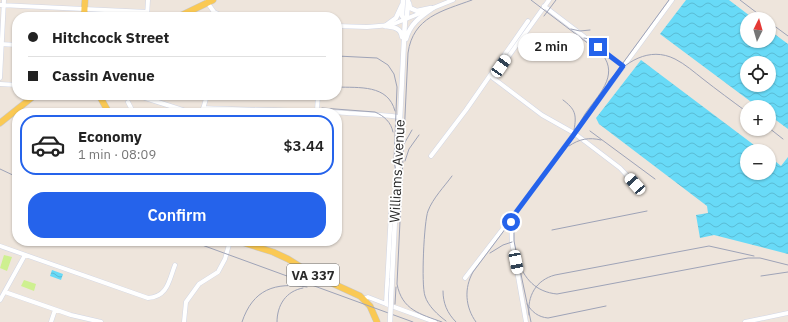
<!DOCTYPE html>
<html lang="en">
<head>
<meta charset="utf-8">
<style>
	:root { --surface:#fff; --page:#f6f6f6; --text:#222; --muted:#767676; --line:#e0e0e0; --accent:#2563eb }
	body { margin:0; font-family:"IBM Plex Sans",sans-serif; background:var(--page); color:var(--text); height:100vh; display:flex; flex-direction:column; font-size:15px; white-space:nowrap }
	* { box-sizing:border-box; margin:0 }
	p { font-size:13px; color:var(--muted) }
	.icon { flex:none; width:22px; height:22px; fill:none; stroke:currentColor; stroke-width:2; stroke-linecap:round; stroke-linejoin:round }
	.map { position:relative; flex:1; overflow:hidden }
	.drawer { position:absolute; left:12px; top:108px; width:330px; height:138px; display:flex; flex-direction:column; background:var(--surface); border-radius:16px; box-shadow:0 1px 3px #0004 }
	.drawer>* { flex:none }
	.hud { position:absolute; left:12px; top:12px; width:330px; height:88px; border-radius:16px; box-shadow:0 1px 3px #0004; display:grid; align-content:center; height:88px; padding:0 16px; background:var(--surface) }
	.needle { width:26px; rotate:5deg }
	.buttons { position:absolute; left:740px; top:12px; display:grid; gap:8px }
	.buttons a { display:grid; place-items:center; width:36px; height:36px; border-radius:50%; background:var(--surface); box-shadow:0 1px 3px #0004; font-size:20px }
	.end { position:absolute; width:18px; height:18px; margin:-9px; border:5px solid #2563eb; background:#fff; box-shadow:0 0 0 2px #fff }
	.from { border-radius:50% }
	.bubble { position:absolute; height:28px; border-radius:14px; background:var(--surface); box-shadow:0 1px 3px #0004; font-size:13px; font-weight:600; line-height:28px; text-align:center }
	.car { position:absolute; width:12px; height:24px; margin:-12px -6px; border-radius:5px; box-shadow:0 0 3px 1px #0007; background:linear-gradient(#fff 24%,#345 0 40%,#fff 0 76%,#345 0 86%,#fff 0) }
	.hud b { display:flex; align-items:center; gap:14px; height:38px; font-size:15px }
	.hud b+b { border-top:1px solid var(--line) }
	.hud i { width:10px; height:10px; background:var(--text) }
	ul { padding:7px 0 0; list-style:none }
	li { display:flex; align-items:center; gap:12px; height:60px; margin:0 8px 6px; padding:0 8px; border:2px solid transparent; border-radius:16px }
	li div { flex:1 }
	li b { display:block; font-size:15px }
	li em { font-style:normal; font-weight:600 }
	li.on { border-color:var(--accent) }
	li>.icon { width:36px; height:36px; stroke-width:1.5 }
	.action { display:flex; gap:8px; margin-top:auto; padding:8px 16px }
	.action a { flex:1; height:46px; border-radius:16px; background:var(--accent); color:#fff; font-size:16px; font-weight:600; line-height:46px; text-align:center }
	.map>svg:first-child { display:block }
</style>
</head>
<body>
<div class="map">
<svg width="788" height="322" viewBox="0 0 788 322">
	<defs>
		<pattern id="water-waves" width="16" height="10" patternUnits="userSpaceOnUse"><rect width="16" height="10" fill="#68daf7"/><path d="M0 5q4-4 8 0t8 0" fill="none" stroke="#5abbd4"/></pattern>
	</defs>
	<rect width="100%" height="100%" fill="#eee5dc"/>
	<path fill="#cef090" d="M4 255 12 257 7 271 0 268Z
		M24 280 36 284 34 291 21 286Z"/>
	<path fill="url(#water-waves)" fill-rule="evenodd" d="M686 0H729L754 19H747V41H769V30L788 44V129L769 115V107H758L660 34ZM747 63H769V85H747Z
		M641 60 762 151H747V173H769V156L781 166 788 157V254L714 235 700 238 696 215 708 213 707 206 599 124 596 118Z
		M52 270 63 274 61 280 50 276Z"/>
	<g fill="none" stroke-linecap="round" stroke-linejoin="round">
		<g stroke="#d1d6e5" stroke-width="5">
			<path id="minor" d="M549 0 493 78 542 115 574 133 620 168 635 184 638 189
				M207 2 214 12 225 17
				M0 5 147 12
				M544 6 623 66
				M147 17 148 0
				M337 26 367 27 391 25 453 0
				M0 44 17 45
				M0 78 4 0
				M0 84 17 85
				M136 95 192 113
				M128 102 133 112
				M203 108C251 110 299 110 347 113 364 114 382 114 399 117
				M317 111 318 95
				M202 113 207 95
				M431 156 466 110 528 21
				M395 204 391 212 386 304 435 322
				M511 219 512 242 526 322
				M0 246 148 298C168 297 169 280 175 265
				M465 278 532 191 672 0
				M5 292 71 315 101 322
				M364 299 368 297 386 304
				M0 300 25 255
				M51 322 55 310
				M184 322 186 302 199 284 218 272 225 259 230 241
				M745 322 788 313"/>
		</g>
		<g stroke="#d1d6e5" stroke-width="5.5">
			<path id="tertiary" d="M403 0 402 16 405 20
				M409 3 410 8 417 11 431 8
				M385 26C394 27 401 28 402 37
				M385 26 396 18 402 5
				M406 39C410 24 420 17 433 8
				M392 278 405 20 407 16 408 0"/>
		</g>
		<g stroke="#c8c8c8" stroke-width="7">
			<path id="primary" d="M84 17 85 0
				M178 17 213 0
				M99 95 109 113
				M0 123 35 95
				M238 241 273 252 288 259 312 274 360 296 370 306 377 322"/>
		</g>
		<use href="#minor" stroke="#fff" stroke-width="4"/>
		<use href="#tertiary" stroke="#fff" stroke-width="4.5"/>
		<use href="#primary" stroke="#fac954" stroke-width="6"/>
		<path stroke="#9ea3b7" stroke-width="1" d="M740 0 765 19
			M544 16 556 0
			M769 22 788 36
			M571 29 580 31 590 30
			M584 38 595 40 602 38
			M337 56 377 58 388 65 394 74 397 87 394 161 398 182
			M620 67 669 0
			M608 82C625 62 649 46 675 59 685 64 694 72 703 79 717 90 732 101 747 112
			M337 87C359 88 388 84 395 111
			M563 100C575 109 577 114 574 130
			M322 108 375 112C384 116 391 122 393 132
			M769 128 783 139
			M590 131 655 179
			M404 144 412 130
			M569 146C579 139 589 137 601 140
			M405 161 409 149 419 135
			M0 169 17 177
			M517 218 514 228V241L531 322
			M552 230 647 211
			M191 241 413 322
			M490 253 503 245 512 242
			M518 260C524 279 536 292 557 294L748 258H760L788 265
			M761 276 788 272
			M443 291C443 303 447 313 456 322
			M395 304 396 287
			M527 304C532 312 538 317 548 318L606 306
			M529 315C527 296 536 280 555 275L709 246 754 256
			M446 321C438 315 428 306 425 296 421 285 424 221 428 211 433 198 444 187 452 176
			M242 322C253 289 275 282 307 287
			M277 322C277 305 286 291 303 288
			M442 322C420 314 402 310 397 284L408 53C413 17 442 11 472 0
			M476 322C465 307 464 288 473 272L574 137C578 129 580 121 585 114 597 96 620 76 602 54L531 0"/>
		<g stroke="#d1d6e5" stroke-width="5.5" stroke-linecap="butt">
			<path id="tertiary-bridge" d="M390 322 392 278"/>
		</g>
		<use href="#tertiary-bridge" stroke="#fff" stroke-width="4.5"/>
	</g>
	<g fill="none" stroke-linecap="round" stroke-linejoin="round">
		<path stroke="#2563eb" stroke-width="5" d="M511 222V219L572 137 623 66 598 47"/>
	</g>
	<g text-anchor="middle" stroke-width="3.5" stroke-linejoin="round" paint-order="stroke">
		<rect fill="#fff" stroke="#6b6b6b" stroke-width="1" x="287" y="264" width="52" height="22" rx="3"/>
		<g font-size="13" font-weight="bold" fill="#2b2b2b">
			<text x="313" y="280">VA 337</text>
		</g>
		<g font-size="14" fill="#2b2b2b" stroke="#fff">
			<text transform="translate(397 171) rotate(-87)" y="5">Williams Avenue</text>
		</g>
	</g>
</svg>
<div class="buttons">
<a><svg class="needle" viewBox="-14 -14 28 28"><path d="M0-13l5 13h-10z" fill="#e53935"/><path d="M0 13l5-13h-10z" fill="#767676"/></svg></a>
<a><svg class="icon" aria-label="locate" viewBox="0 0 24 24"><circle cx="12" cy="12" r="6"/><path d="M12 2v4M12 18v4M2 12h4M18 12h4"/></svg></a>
<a>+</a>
<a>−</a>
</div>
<i class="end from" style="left:511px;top:222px"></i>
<i class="end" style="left:598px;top:47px"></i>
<div class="bubble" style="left:518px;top:33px;width:66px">2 min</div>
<i class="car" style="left:501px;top:66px;rotate:35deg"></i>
<i class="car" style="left:635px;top:184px;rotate:318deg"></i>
<i class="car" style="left:516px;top:262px;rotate:169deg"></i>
<div class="hud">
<b><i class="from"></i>Hitchcock Street</b>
<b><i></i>Cassin Avenue</b>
</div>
<section class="drawer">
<ul>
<li class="on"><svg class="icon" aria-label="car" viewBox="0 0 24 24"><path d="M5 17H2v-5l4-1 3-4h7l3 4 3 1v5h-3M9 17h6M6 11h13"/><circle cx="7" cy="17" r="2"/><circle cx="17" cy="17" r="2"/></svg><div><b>Economy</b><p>1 min · 08:09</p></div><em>$3.44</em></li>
</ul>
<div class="action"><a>Confirm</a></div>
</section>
</div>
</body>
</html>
